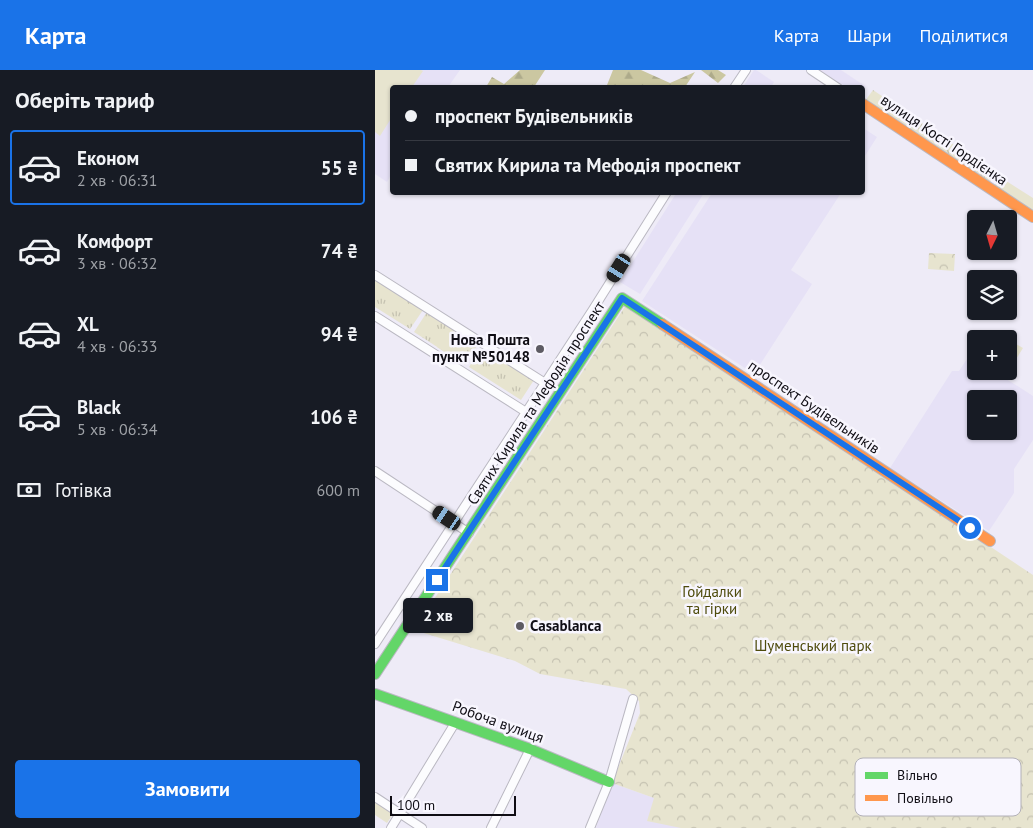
<!DOCTYPE html>
<html lang="uk">
<head>
<meta charset="utf-8">
<style>
	:root { --surface:#171b24; --page:#242831; --text:#f1f3f6; --muted:#9ea1a6; --line:#363941; --accent:#1a73e8 }
	body { margin:0; font-family:"PT Sans",sans-serif; background:var(--page); color:var(--text); height:100vh; display:flex; flex-direction:column; font-size:19px; white-space:nowrap }
	* { box-sizing:border-box; margin:0 }
	p { font-size:16px; color:var(--muted) }
	.icon { flex:none; width:28px; height:28px; fill:none; stroke:currentColor; stroke-width:2; stroke-linecap:round; stroke-linejoin:round }
	.map { position:relative; flex:1; overflow:hidden }
	.drawer { display:flex; flex-direction:column; background:var(--surface); width:375px }
	.drawer>* { flex:none }
	.hud { position:absolute; left:15px; top:15px; width:475px; height:110px; border-radius:5px; box-shadow:0 1px 4px #0004; display:grid; align-content:center; height:110px; padding:0 15px; background:var(--surface) }
	.needle { width:32px; rotate:185deg }
	.fabs { position:absolute; left:592px; top:140px; display:grid; gap:10px }
	.fabs a { display:grid; place-items:center; width:50px; height:50px; border-radius:5px; background:var(--surface); box-shadow:0 1px 4px #0004; font-size:25px }
	.scale { position:absolute; left:15px; bottom:12px; width:126px; box-sizing:border-box; padding-left:5px; border:2px solid #0f0d14; border-top:0; font-size:14px; line-height:18px; white-space:nowrap; color:#0f0d14; -webkit-text-stroke:4px #f8f6fe; paint-order:stroke }
	.end { position:absolute; width:22px; height:22px; margin:-11px; border:6px solid #1a73e8; background:#fff; box-shadow:0 0 0 2px #fff }
	.from { border-radius:50% }
	.bubble { position:absolute; height:35px; border-radius:5px; background:var(--surface); box-shadow:0 1px 4px #0004; font-size:16px; font-weight:800; line-height:35px; text-align:center }
	.car { position:absolute; width:15px; height:30px; margin:-15px -8px; border-radius:6px; box-shadow:0 0 4px 1px #0007; background:linear-gradient(#222 24%,#8ab4d8 0 40%,#222 0 76%,#8ab4d8 0 86%,#222 0) }
	.hud b { display:flex; align-items:center; gap:18px; height:48px; font-size:19px }
	.hud b+b { border-top:1px solid var(--line) }
	.hud i { width:12px; height:12px; background:var(--text) }
	ul { padding:0; list-style:none }
	li { display:flex; align-items:center; gap:15px; height:75px; margin:0 10px 8px; padding:0 5px; border:2px solid transparent; border-radius:5px }
	li div { flex:1 }
	li b { display:block; font-size:19px }
	li em { font-style:normal; font-weight:800 }
	li.selected { border-color:var(--accent) }
	li>.icon { width:45px; height:45px; stroke-width:1.5 }
	h2 { padding:0 15px; font-size:22px; line-height:60px }
	.pay { display:flex; align-items:center; gap:12px; height:55px; padding:0 15px; font-size:19px }
	.pay p { margin-inline-start:auto }
	.action { display:flex; gap:10px; margin-top:auto; padding:10px 15px }
	.action a { flex:1; height:58px; border-radius:5px; background:var(--accent); color:#fff; font-size:20px; font-weight:800; line-height:58px; text-align:center }
	header { display:flex; align-items:center; gap:30px; box-sizing:border-box; height:70px; padding:0 25px; background:var(--accent); color:#fff }
	header strong { font-size:24px }
	nav { display:flex; gap:28px; margin-inline-start:auto; font-size:18px }
	main { display:flex; flex:1; min-height:0 }
	.map>svg:first-child { display:block }
</style>
</head>
<body>
<header>
<strong>Карта</strong>
<nav><a>Карта</a><a>Шари</a><a>Поділитися</a></nav>
</header>
<main>
<section class="drawer">
<h2>Оберіть тариф</h2>
<ul>
<li class="selected"><svg class="icon" aria-label="car" viewBox="0 0 24 24"><path d="M5 17H2v-5l4-1 3-4h7l3 4 3 1v5h-3M9 17h6M6 11h13"/><circle cx="7" cy="17" r="2"/><circle cx="17" cy="17" r="2"/></svg><div><b>Економ</b><p>2 хв · 06:31</p></div><em>55 ₴</em></li>
<li><svg class="icon" aria-label="car" viewBox="0 0 24 24"><path d="M5 17H2v-5l4-1 3-4h7l3 4 3 1v5h-3M9 17h6M6 11h13"/><circle cx="7" cy="17" r="2"/><circle cx="17" cy="17" r="2"/></svg><div><b>Комфорт</b><p>3 хв · 06:32</p></div><em>74 ₴</em></li>
<li><svg class="icon" aria-label="car" viewBox="0 0 24 24"><path d="M5 17H2v-5l4-1 3-4h7l3 4 3 1v5h-3M9 17h6M6 11h13"/><circle cx="7" cy="17" r="2"/><circle cx="17" cy="17" r="2"/></svg><div><b>XL</b><p>4 хв · 06:33</p></div><em>94 ₴</em></li>
<li><svg class="icon" aria-label="car" viewBox="0 0 24 24"><path d="M5 17H2v-5l4-1 3-4h7l3 4 3 1v5h-3M9 17h6M6 11h13"/><circle cx="7" cy="17" r="2"/><circle cx="17" cy="17" r="2"/></svg><div><b>Black</b><p>5 хв · 06:34</p></div><em>106 ₴</em></li>
</ul>
<div class="pay"><svg class="icon" aria-label="cash" viewBox="0 0 24 24"><path d="M3 7h18v10H3z"/><circle cx="12" cy="12" r="2"/></svg>Готівка<p>600 m</p></div>
<div class="action"><a>Замовити</a></div>
</section>
<div class="map">
<svg width="658" height="758" viewBox="0 0 658 758">
	<defs>
		<pattern id="grass-tufts" width="24" height="20" patternUnits="userSpaceOnUse" patternTransform="scale(1.25)"><rect width="24" height="20" fill="#e7e4cf"/><path d="M3 7l-1-3M5 7V3M7 7l1-3M15 17l-1-3M17 17v-4M19 17l1-3" fill="none" stroke="#c5c2b1"/></pattern>
		<pattern id="forest-firs" width="22" height="20" patternUnits="userSpaceOnUse" patternTransform="scale(1.25)"><rect width="22" height="20" fill="#cbc7a1"/><path d="M5 1l3.5 6h-7zM16 11l3.5 6h-7z" fill="#adaa8a"/></pattern>
		<pattern id="park-crowns" width="20" height="18" patternUnits="userSpaceOnUse" patternTransform="scale(1.25)"><rect width="20" height="18" fill="#e7e4cf"/><path d="M2 6a3 3 0 1 1 6 0M12 15a3 3 0 1 1 6 0" fill="none" stroke="#c5c2b1"/></pattern>
	</defs>
	<rect width="100%" height="100%" fill="#eeebf7"/>
	<path fill="#e6e1f6" fill-rule="evenodd" d="M0 0H85L73 17 18 18 17 103 12 112 0 104Z
		M379 0H381L399 12 396 17H368Z
		M444 0H466L490 16 488 20V18L471 17Z
		M488 58 502 67 488 89Z
		M302 122 329 123 265 224 245 212Z
		M337 123H466L416 200 437 214 379 304 267 231Z
		M594 286 601 290V301H619L658 326V370L639 399V423L614 461 515 398 577 301H584ZM601 329H634V361H601Z
		M237 713 279 728 306 758H221Z"/>
	<path fill="url(#grass-tufts)" d="M498 20 621 103 614 114 490 31Z
		M625 107 658 128V142L619 116Z
		M0 209 48 240 35 259 0 237Z
		M52 242 103 274 90 295 39 262Z
		M107 277 159 310 146 330 94 297Z
		M0 732 18 744 12 753 0 745Z"/>
	<path fill="url(#forest-firs)" d="M145 0H170L159 17H111L117 7 129 14Z
		M238 0H266L295 13 320 2 310 17H229L232 15Z
		M326 0H343L351 5 343 13Z"/>
	<path fill="url(#park-crowns)" d="M554 183 580 184 579 201 553 199Z
		M251 235 658 505V758H306L272 751 279 728 237 713 265 643 264 631 251 619 165 604 140 591 39 560Z
		M69 268 80 275 74 285 62 277Z"/>
	<path fill="#e7e4cf" d="M0 0H46L48 1 37 17 18 18 17 47 5 66 0 62Z
		M634 270 648 278 633 302 632 301H634Z"/>
	<g fill="none" stroke-linecap="round" stroke-linejoin="round">
		<g stroke="#bab8c2" stroke-width="10">
			<path id="street" d="M436 0 463 18
				M359 18 371 0
				M0 205 170 313
				M0 246 151 342
				M0 401 94 463
				M0 574 217 241 292 122
				M0 727 47 758
				M16 758 80 653
				M116 758 155 679
				M215 758 234 712 258 629"/>
		</g>
		<g stroke="#bab8c2" stroke-width="12">
			<path id="fast" d="M0 604 247 228 287 254
				M0 624 155 679 234 712"/>
		</g>
		<g stroke="#bab8c2" stroke-width="12">
			<path id="slow" d="M488 34 658 147
				M287 254 615 471"/>
		</g>
		<use href="#street" stroke="#fcfcfe" stroke-width="8"/>
		<use href="#fast" stroke="#63d668" stroke-width="10"/>
		<use href="#slow" stroke="#ff974d" stroke-width="10"/>
	</g>
	<g fill="none" stroke-linecap="round" stroke-linejoin="round">
		<path stroke="#1a73e8" stroke-width="6" d="M62 510 247 228 595 458"/>
	</g>
	<g fill="#5d5b63" stroke="#f8f6fe" stroke-width="2">
		<circle cx="165" cy="279" r="5"/>
		<circle cx="145" cy="556" r="5"/>
	</g>
	<g text-anchor="middle" stroke-width="5" stroke-linejoin="round" paint-order="stroke">
		<g font-size="15" fill="#0f0d14" stroke="#f8f6fe">
			<text transform="translate(569 70) rotate(34)" y="5">вулиця Кості Гордієнка</text>
			<text transform="translate(161 333) rotate(-57)" y="5">Святих Кирила та Мефодія проспект</text>
			<text transform="translate(439 337) rotate(34)" y="5">проспект Будівельників</text>
			<text transform="translate(123 652) rotate(20)" y="5">Робоча вулиця</text>
		</g>
		<g font-size="15" font-weight="bold" fill="#0f0d14" stroke="#f8f6fe" text-anchor="end">
			<text x="155" y="275">Нова Пошта<tspan x="155" dy="17">пункт №50148</tspan></text>
			<text x="155" y="561" text-anchor="start">Casablanca</text>
		</g>
		<g font-size="15" fill="#4e4b0c" stroke="#f8f6fe">
			<text x="337" y="527">Гойдалки<tspan x="337" dy="17">та гірки</tspan></text>
			<text x="438" y="581">Шуменський парк</text>
		</g>
	</g>
	<rect x="480" y="688" width="166" height="58" rx="8" fill="#f8f6fe" stroke="#b2b0b8" stroke-width="1"/>
	<rect x="490" y="702" width="23" height="7" fill="#63d668"/>
	<rect x="490" y="725" width="23" height="6" fill="#ff974d"/>
	<g font-size="14" fill="#0f0d14">
		<text x="522" y="710">Вільно</text>
		<text x="522" y="733">Повільно</text>
	</g>
</svg>
<div class="fabs">
<a><svg class="needle" viewBox="-14 -14 28 28"><path d="M0-13l5 13h-10z" fill="#e53935"/><path d="M0 13l5-13h-10z" fill="#9ea1a6"/></svg></a>
<a><svg class="icon" aria-label="layers" viewBox="0 0 24 24"><path d="M12 4l9 5-9 5-9-5zM3 14l9 5 9-5"/></svg></a>
<a>+</a>
<a>−</a>
</div>
<div class="scale">100 m</div>
<i class="end from" style="left:595px;top:458px"></i>
<i class="end" style="left:62px;top:510px"></i>
<div class="bubble" style="left:28px;top:528px;width:70px">2 хв</div>
<i class="car" style="left:244px;top:198px;rotate:212deg"></i>
<i class="car" style="left:72px;top:448px;rotate:304deg"></i>
<div class="hud">
<b><i class="from"></i>проспект Будівельників</b>
<b><i></i>Святих Кирила та Мефодія проспект</b>
</div>
</div>
</main>
</body>
</html>
